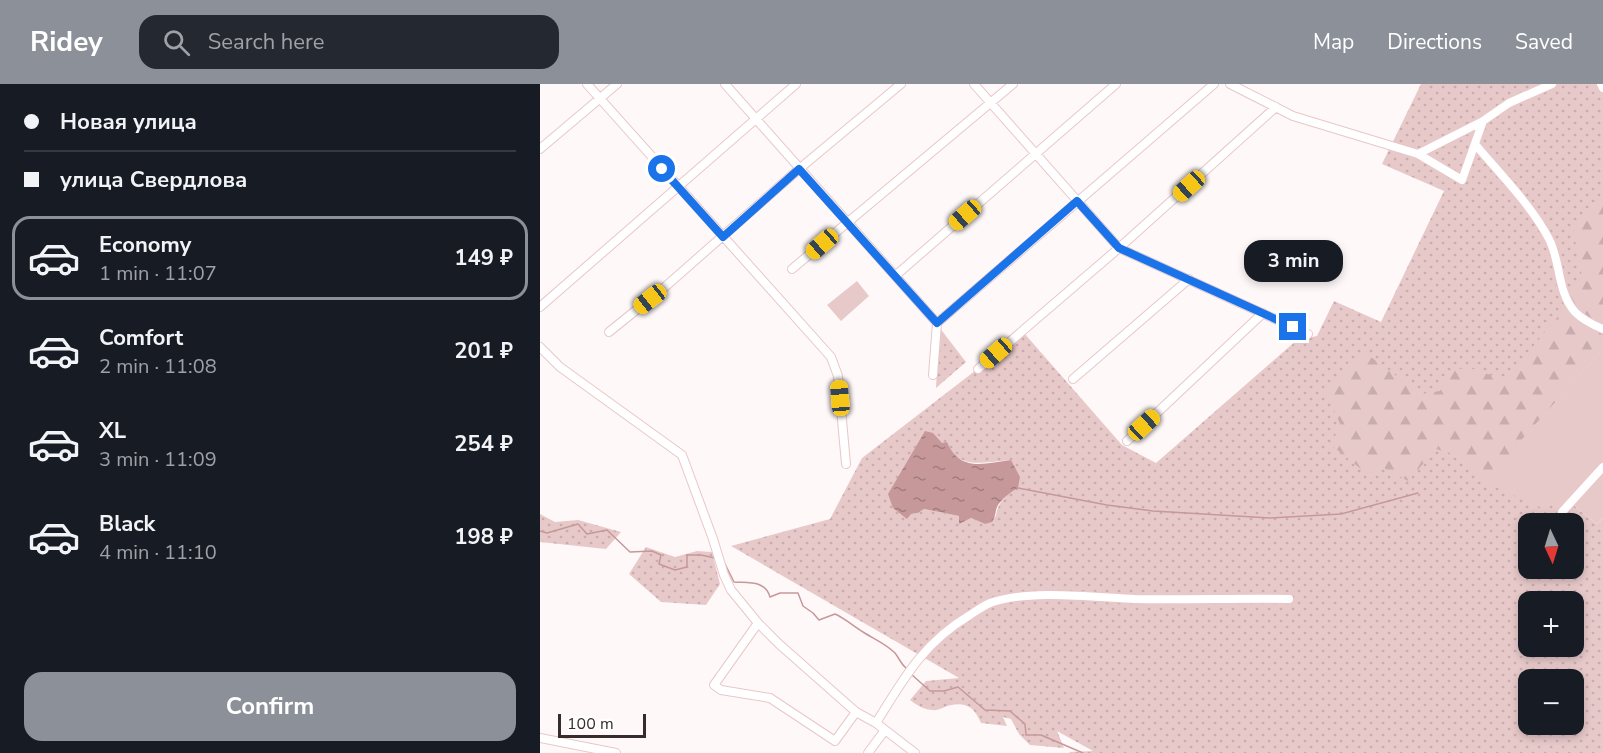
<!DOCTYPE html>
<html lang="en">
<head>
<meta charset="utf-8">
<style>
	:root { --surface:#171b24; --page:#242831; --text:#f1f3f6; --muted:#9ea1a6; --line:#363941; --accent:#8c9099 }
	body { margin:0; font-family:"Nunito Sans",sans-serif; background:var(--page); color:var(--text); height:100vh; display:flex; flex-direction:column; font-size:22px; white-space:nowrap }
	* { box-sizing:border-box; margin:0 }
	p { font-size:20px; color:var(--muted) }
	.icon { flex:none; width:33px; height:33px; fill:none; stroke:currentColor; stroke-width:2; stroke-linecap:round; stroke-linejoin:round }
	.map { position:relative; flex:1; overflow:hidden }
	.drawer { display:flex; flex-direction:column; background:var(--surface); width:540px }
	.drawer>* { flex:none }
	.top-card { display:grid; align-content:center; height:132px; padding:0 24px; background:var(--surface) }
	.needle { width:39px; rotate:176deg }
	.controls { position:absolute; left:978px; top:429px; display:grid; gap:12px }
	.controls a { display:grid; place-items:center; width:66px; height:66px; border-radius:12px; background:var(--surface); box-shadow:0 3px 9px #0003; font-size:30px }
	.scale { position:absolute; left:18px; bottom:15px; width:88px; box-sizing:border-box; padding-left:6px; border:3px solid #382b2b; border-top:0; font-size:16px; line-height:21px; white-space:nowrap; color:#382b2b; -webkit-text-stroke:4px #fff; paint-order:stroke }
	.end { position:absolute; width:27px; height:27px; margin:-14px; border:8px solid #1a73e8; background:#fff; box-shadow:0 0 0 3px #fff }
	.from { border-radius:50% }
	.bubble { position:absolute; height:42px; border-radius:18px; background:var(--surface); box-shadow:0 3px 9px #0003; font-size:20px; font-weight:700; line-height:42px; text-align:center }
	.car { position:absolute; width:18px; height:36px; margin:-18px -9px; border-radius:8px; box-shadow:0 0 4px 2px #0007; background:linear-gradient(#f5c518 24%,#345 0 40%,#f5c518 0 76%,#345 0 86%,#f5c518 0) }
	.top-card b { display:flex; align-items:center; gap:21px; height:57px; font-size:22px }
	.top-card b+b { border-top:2px solid var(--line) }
	.top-card i { width:15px; height:15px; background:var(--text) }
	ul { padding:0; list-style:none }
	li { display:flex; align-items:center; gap:18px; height:84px; margin:0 12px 9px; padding:0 12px; border:3px solid transparent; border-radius:18px }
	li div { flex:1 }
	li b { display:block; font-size:22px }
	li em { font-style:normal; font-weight:700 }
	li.selected { border-color:var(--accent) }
	li>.icon { width:54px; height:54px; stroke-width:1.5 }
	.button { display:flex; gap:12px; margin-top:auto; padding:12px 24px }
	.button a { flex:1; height:69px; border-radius:18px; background:var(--accent); color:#fff; font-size:24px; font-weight:700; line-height:69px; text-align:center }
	header { display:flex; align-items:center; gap:36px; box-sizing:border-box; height:84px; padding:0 30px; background:var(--accent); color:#fff }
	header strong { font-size:28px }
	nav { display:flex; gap:33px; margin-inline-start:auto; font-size:21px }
	.search { width:420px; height:54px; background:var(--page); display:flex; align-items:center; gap:15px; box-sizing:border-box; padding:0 21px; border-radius:18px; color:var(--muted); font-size:22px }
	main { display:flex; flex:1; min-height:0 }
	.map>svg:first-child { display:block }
</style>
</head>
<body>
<header>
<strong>Ridey</strong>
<div class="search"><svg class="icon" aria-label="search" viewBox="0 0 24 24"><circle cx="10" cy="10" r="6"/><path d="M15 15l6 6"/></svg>Search here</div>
<nav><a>Map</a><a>Directions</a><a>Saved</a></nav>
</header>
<main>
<section class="drawer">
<div class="top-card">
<b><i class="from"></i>Новая улица</b>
<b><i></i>улица Свердлова</b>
</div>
<ul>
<li class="selected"><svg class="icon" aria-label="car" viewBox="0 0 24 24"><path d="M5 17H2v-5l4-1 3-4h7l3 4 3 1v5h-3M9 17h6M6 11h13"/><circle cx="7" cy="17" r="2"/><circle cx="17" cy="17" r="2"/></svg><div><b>Economy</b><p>1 min · 11:07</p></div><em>149 ₽</em></li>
<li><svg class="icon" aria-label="car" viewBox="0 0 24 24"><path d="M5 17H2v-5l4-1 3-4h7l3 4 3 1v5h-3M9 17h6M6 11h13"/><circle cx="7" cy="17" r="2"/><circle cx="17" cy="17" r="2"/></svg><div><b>Comfort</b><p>2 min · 11:08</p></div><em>201 ₽</em></li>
<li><svg class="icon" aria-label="car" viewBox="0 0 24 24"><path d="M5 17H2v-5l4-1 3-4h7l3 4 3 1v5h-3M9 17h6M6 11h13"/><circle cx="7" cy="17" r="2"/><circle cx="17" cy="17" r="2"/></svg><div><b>XL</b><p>3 min · 11:09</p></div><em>254 ₽</em></li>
<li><svg class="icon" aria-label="car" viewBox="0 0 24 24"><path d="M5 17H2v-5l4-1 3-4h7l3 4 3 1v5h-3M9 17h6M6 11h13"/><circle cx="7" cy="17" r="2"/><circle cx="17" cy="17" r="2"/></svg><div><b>Black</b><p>4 min · 11:10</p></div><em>198 ₽</em></li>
</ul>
<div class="button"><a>Confirm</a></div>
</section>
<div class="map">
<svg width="1063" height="669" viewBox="0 0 1063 669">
	<defs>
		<pattern id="grass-dots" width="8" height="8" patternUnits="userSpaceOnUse" patternTransform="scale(1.5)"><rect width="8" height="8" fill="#e8c9ca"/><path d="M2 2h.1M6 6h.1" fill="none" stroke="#c8adae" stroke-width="1.8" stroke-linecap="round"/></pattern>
		<pattern id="forest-firs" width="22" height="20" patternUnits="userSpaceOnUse" patternTransform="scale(1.5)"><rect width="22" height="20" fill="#e8c9ca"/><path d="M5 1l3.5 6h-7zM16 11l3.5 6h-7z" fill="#c8adae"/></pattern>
		<pattern id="water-ripples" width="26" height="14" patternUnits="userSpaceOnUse" patternTransform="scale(1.5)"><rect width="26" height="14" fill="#c69899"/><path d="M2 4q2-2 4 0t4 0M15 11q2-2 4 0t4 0" fill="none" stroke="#a27c7d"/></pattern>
	</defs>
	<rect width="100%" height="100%" fill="#fff8f8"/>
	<path fill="url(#grass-dots)" fill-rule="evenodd" d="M881 0H1063V265L945 398 1026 415 1057 440 1063 434V669H530L529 668 553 667 517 647 524 664 490 661 479 650 471 635 463 633 467 642 441 639C434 622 425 617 407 622 402 624 397 627 393 626 385 626 376 621 370 616L386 597 419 594 191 462 290 435 322 374 484 249 582 361 616 379 757 256 777 252 794 217 841 238 904 107 842 80ZM393 350C423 385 428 380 471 376L478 404C467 410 457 419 456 432L445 440 431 434 420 439 419 432 384 425 378 429 371 430ZM988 440H1034V484H988ZM988 518H1034V562H988ZM988 596H1034V640H988Z
		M399 243 426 278 396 304Z
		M0 430 15 438 38 436 81 448 66 465 0 458Z
		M106 463 135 473 157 467 172 468 180 500 166 521 121 518 89 490Z"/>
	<path fill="url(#forest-firs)" d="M1063 108V265L944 398 910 369 896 365 868 397 844 384 827 390 790 360 801 342 786 308 807 280 824 268 881 310 900 307 908 289 927 283 965 296 1020 230 1042 187 1033 148Z"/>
	<path fill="#e8c9ca" d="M317 197 329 212 301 237 287 221Z
		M1063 265V434L1057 440 1026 415 1002 424 944 398Z"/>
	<path fill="url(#water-ripples)" d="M385 347 393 349 402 359 407 358C420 389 445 379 471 376L480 393 478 404C471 408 461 415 457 423 455 428 456 432 452 438L445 440 431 434 419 440V432L384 425 378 429 371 430 367 435 353 424 348 410Z"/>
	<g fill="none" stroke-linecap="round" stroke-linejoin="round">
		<path stroke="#c69899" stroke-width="1.5" d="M478 404 567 421 613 427 730 434 801 430 878 409
			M0 447 7 449 38 440 47 450 67 446 90 468 112 467 121 471 119 480 135 486 147 483V471H161L175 474
			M183 476 194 498C209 499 225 496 230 513L240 509H258L263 522 273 529 279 536 295 530C306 535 313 542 323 548 334 555 346 560 355 569 359 574 361 580 366 584
			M371 590 390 607H404L418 603 445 626 470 627 485 640 486 651H501L543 669"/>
		<g stroke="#e9c7c8" stroke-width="10">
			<path id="minor" d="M47 0 291 273 298 292 306 380
				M185 0 397 239
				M434 0 579 164 768 250
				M690 0 753 32 878 70 922 96 943 37 969 19 1012 0
				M1061 0 1063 4
				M935 60C959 89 992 122 1009 155 1021 178 1017 208 1035 228 1043 236 1053 241 1063 245
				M0 65 77 0
				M878 70 943 37
				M252 185 473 0
				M355 192 576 0
				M0 223 256 0
				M69 248 126 202 259 85 361 0
				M0 263 20 283 142 371 173 455 184 491 191 506 218 539 239 560 316 628 336 639 375 669
				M438 285 579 164 736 23
				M393 291 397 239 674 0
				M533 295 649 195
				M587 357 723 229
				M1022 428 1063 383
				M218 539 174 601 181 606 230 614 295 657 316 628
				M336 639C364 594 383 559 430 531 436 527 443 522 450 519 489 505 552 513 595 515 646 516 698 514 749 515
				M0 654 76 669
				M328 669 345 646"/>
		</g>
		<use href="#minor" stroke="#fff" stroke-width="8"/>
	</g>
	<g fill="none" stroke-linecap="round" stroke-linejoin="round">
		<path stroke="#1a73e8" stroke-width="8" d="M122 85 183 153 259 85 397 239 537 117 579 164 753 243"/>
	</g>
</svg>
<div class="controls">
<a><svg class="needle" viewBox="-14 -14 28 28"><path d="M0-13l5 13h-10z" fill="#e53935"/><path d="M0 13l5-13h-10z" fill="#9ea1a6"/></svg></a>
<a>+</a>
<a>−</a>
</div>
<div class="scale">100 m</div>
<i class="end from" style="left:122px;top:85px"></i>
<i class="end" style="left:753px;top:243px"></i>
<div class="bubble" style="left:704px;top:156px;width:99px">3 min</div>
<i class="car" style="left:649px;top:102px;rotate:228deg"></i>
<i class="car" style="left:425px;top:131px;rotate:229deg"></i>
<i class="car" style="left:282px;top:160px;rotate:229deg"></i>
<i class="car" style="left:110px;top:215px;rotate:232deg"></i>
<i class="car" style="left:456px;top:269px;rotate:229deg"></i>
<i class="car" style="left:300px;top:314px;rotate:355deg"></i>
<i class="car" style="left:604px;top:341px;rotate:47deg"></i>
</div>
</main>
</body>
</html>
